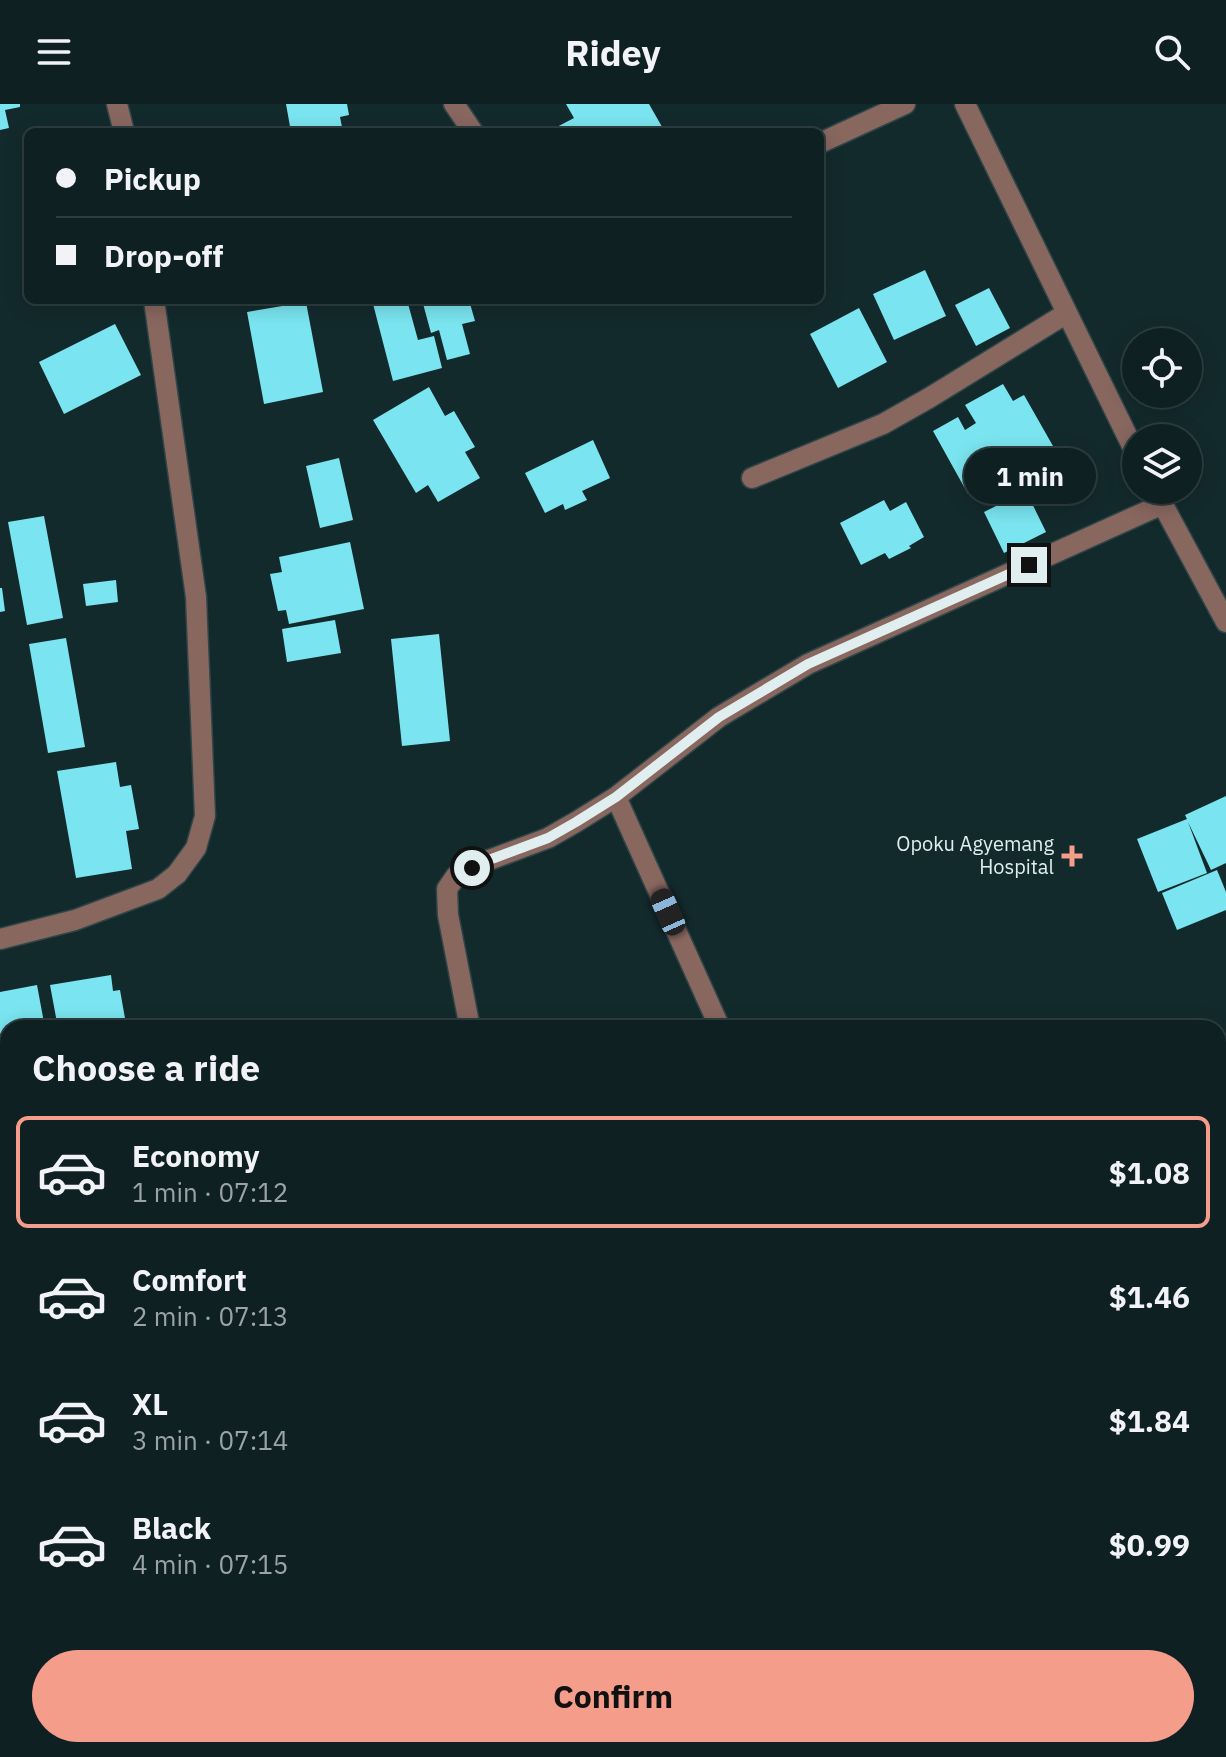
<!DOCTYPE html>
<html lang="en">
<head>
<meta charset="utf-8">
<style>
	:root { --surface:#0e2022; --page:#17282a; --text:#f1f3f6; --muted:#9ba3a5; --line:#2e3e40; --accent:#f49d8b }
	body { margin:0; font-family:"IBM Plex Sans",sans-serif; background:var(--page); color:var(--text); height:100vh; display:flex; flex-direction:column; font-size:30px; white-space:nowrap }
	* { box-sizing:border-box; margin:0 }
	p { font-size:26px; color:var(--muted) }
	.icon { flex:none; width:44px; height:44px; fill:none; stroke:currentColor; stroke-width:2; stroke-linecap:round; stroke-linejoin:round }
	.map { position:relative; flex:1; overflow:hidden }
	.sheet { position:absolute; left:0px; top:916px; width:1226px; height:738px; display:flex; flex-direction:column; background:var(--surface); border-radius:24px 24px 0 0; box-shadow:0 4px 20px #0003,0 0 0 2px var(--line) }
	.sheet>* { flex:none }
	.top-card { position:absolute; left:24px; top:24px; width:800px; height:176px; border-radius:12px; box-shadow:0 4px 20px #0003,0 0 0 2px var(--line); display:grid; align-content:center; height:176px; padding:0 32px; background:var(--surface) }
	.fabs { position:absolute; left:1122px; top:224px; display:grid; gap:16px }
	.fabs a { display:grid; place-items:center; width:80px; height:80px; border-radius:50%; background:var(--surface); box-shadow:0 4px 20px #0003,0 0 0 2px var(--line); font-size:40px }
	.end { position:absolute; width:36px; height:36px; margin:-18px; border:10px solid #e0eeef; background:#111; box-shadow:0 0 0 4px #111 }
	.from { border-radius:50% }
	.bubble { position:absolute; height:56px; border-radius:28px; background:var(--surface); box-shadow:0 4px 20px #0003,0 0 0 2px var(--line); font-size:26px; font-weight:700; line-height:56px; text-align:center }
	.car { position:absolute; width:24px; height:48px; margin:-24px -12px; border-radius:10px; box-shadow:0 0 6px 2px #0007; background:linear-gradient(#222 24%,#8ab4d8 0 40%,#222 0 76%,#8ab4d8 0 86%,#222 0) }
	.top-card b { display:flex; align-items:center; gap:28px; height:76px; font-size:30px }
	.top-card b+b { border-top:2px solid var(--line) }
	.top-card i { width:20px; height:20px; background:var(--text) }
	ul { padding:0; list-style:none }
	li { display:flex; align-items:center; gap:24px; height:112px; margin:0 16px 12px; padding:0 16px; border:4px solid transparent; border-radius:12px }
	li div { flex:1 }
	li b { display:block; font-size:30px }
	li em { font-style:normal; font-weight:700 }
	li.active { border-color:var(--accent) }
	li>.icon { width:72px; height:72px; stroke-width:1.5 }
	h2 { padding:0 32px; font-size:36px; line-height:96px }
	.cta { display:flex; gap:16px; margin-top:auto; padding:16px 32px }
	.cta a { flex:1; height:92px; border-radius:48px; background:var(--accent); color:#111; font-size:32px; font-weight:700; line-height:92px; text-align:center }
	header { display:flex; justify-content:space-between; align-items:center; height:104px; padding:0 32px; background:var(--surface); font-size:36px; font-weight:700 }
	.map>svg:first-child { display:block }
</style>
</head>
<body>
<header><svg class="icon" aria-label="menu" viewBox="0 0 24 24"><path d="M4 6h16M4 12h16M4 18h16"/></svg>Ridey<svg class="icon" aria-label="search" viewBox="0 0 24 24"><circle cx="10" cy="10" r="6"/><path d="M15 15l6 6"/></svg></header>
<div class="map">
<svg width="1226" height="1653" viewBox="0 0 1226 1653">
	<rect width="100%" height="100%" fill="#132a2d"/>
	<path fill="#7ae5f0" d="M0 0H20V3L5 6 9 24 0 26Z
		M286 0H347L349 11 340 13 343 28H291Z
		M566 0H649L665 28H554L553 25 574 14Z
		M925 166 946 212 894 236 873 190Z
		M989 184 1010 224 976 242 955 201Z
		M372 196H407L418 236 434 232 442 264 393 277Z
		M422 196H469L475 217 462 220 470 250 447 256 439 226 431 229Z
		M306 198 323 288 264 300 247 208Z
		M859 204 887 258 838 284 810 230Z
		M115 220 141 271 64 310 39 258Z
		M1003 280 1013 297 1024 291 1053 342 1020 361 1024 369 1005 380 1000 372 968 390 933 327 958 313 965 326 976 319 965 301Z
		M429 283 445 312 454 307 475 343 465 348 480 374 438 398 428 381 416 389 373 316Z
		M593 336 610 374 582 387 587 396 565 406 563 400 545 409 525 369Z
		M339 354 353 416 320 424 306 362Z
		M1076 371 1085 393 1066 401 1057 379Z
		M1026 387 1046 428 1004 449 984 408Z
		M884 396 890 407 906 398 924 433 909 442 911 444 889 455 885 449 861 461 840 419Z
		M44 412 63 514 27 521 8 418Z
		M350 438 364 505 289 520 286 506 278 507 270 470 282 468 279 453Z
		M116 476 118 498 86 502 83 480Z
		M0 484H2L5 507 0 508Z
		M335 516 341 549 287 558 282 525Z
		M439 530 450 637 402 642 391 535Z
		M66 534 85 643 48 649 29 540Z
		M116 658 120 683 131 681 139 725 126 727 132 765 76 774 57 667Z
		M1226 692V759L1211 766 1188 718 1207 769 1158 788 1137 735 1187 715 1185 711Z
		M1217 766 1226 788V806L1177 826 1162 789Z
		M111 871 113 887 120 886 126 920 119 921V924H58L50 881Z
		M37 881 45 924H8V984L0 986V888Z"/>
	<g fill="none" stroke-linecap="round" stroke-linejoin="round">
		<g stroke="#304548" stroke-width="23">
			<path id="minor" d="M117 0 124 28
				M454 0 473 28
				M965 0 1136 350
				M820 39 905 0
				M752 374 883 320 929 294 1067 209
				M1155 386 1226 518
				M616 693 720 924
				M0 835 75 816 158 785 177 770 196 744 205 712 196 493 154 196
				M470 924 448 811 447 785 456 772 489 756 548 734 576 718 616 693 719 613 808 560 1163 400
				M1218 1308 1226 1307
				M0 1419 8 1452
				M60 1646 63 1653
				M515 1646 518 1653
				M1010 1646 1011 1653"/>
		</g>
		<g stroke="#304548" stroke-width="27">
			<path id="highway" d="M1218 1001 1226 998
				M0 1578 8 1574"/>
		</g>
		<use href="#minor" stroke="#88675f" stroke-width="20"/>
		<use href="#highway" stroke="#fecbc0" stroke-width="24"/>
	</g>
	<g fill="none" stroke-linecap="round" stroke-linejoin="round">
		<path stroke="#e0eeef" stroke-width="10" d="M472 764 489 756 548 734 576 718 616 693 719 613 808 560 1029 461"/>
	</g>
	<path fill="#f49d8b" stroke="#132a2d" stroke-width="3" d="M1068 740h8v8h8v8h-8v8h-8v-8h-8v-8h8z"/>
	<g text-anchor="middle" stroke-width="8" stroke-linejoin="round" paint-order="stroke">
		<g font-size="20" fill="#e0eeef" stroke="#132a2d" text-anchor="end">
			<text x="1054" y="747">Opoku Agyemang<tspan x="1054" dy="23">Hospital</tspan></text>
		</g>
	</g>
</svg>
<div class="fabs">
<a><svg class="icon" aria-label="locate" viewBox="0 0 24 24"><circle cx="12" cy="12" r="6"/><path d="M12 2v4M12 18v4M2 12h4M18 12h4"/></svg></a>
<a><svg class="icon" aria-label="layers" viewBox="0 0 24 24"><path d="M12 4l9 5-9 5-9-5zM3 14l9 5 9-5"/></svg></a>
</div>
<i class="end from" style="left:472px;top:764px"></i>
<i class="end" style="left:1029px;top:461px"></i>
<div class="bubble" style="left:964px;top:344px;width:132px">1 min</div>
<i class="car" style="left:668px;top:808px;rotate:336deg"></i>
<div class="top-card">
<b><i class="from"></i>Pickup</b>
<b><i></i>Drop-off</b>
</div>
<section class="sheet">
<h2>Choose a ride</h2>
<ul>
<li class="active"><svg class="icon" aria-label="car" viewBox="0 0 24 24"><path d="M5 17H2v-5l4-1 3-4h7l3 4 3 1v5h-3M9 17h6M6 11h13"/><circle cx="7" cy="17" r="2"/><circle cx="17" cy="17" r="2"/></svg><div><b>Economy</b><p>1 min · 07:12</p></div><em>$1.08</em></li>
<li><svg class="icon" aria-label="car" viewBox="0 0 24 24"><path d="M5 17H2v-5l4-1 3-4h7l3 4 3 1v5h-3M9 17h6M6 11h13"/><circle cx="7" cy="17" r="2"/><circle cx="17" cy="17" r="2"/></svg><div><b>Comfort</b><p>2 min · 07:13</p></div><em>$1.46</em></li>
<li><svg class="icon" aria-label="car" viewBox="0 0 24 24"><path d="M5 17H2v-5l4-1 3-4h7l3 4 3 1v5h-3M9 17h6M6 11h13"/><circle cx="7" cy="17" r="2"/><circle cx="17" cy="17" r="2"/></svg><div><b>XL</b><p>3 min · 07:14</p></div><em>$1.84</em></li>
<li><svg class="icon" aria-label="car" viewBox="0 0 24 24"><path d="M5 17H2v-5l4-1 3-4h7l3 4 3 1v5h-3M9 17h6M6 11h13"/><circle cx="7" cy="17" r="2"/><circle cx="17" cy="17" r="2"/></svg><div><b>Black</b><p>4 min · 07:15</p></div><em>$0.99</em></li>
</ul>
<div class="cta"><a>Confirm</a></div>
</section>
</div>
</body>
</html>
